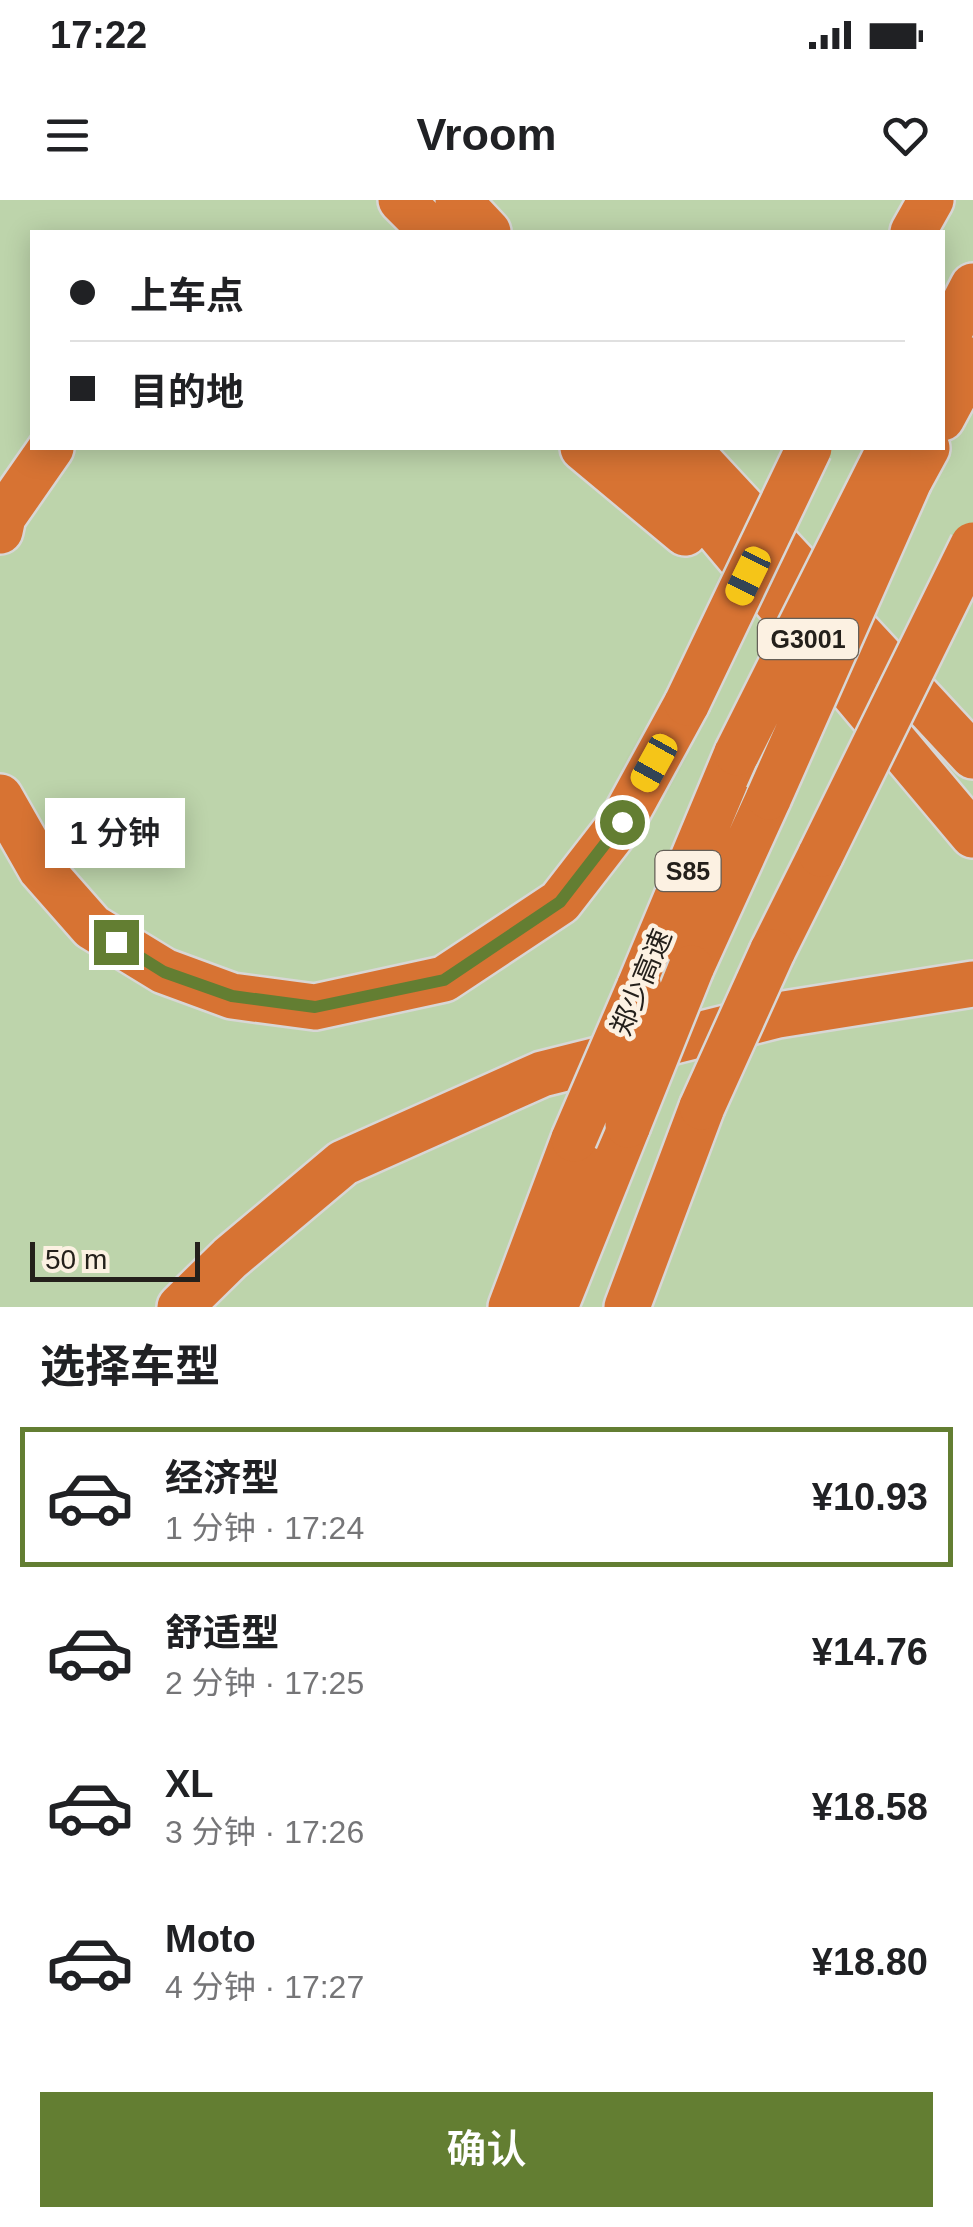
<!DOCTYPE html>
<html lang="zh">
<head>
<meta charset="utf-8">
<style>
	:root { --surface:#fff; --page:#f6f6f6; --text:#202124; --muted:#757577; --line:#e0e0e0; --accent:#637e32 }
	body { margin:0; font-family:Helvetica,"Noto Sans SC",sans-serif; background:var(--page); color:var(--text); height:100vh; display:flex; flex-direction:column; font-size:38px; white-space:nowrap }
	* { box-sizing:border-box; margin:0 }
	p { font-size:32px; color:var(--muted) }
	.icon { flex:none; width:55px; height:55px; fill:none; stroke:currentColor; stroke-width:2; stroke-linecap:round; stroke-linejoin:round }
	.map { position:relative; height:1107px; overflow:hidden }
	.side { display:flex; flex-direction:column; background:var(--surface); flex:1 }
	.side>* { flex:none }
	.banner { position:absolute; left:30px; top:30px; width:915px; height:220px; border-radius:0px; box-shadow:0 5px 25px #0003; display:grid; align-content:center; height:220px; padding:0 40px; background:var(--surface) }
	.scale { position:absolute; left:30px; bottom:25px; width:170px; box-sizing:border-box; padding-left:10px; border:5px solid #24201b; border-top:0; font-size:28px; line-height:35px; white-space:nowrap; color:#24201b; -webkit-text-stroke:8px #fcf1e2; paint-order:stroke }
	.end { position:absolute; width:45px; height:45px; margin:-22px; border:12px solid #637e32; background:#fff; box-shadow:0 0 0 5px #fff }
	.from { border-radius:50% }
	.bubble { position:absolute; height:70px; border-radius:0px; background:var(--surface); box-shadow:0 5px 25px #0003; font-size:32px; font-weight:600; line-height:70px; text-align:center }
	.car { position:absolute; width:30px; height:60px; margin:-30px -15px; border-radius:12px; box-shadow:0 0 8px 2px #0007; background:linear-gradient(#f5c518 24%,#345 0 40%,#f5c518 0 76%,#345 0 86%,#f5c518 0) }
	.banner b { display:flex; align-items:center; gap:35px; height:95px; font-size:38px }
	.banner b+b { border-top:2px solid var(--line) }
	.banner i { width:25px; height:25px; background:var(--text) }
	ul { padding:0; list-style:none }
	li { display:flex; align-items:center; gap:30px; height:140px; margin:0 20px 15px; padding:0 20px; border:5px solid transparent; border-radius:0px }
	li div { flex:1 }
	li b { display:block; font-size:38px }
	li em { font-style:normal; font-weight:600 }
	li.current { border-color:var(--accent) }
	li>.icon { width:90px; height:90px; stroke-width:1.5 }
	h2 { padding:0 40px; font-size:45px; line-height:120px }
	.primary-button { display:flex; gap:20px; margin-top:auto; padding:20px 40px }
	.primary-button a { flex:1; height:115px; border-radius:0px; background:var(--accent); color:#fff; font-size:40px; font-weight:600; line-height:115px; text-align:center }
	.status { display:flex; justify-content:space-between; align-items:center; height:70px; padding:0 50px; background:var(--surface); direction:ltr }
	.status svg { height:28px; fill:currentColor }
	header { display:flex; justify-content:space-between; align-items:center; height:130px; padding:0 40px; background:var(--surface); font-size:45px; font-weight:600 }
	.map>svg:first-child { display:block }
</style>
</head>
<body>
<div class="status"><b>17:22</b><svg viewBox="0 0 49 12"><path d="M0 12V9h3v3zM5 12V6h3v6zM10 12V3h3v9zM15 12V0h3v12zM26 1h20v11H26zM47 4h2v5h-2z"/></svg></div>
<header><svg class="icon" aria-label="menu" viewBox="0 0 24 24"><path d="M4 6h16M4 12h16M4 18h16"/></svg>Vroom<svg class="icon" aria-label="heart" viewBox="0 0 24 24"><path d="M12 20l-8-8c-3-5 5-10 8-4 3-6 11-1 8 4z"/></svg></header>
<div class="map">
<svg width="973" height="1107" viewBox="0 0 973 1107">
	<rect width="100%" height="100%" fill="#fcf1e2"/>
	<path fill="#bdd4ab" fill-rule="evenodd" d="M0 0H973V1107H0ZM32 32H942V248H32Z"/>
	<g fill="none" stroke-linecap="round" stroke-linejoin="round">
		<g stroke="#d8d7d6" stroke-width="50">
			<path id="highway" d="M401 0 433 32
				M458 0 488 32
				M913 32 931 0
				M942 146 973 86
				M942 218 973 160
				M583 248 685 333
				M638 248 713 326 973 635
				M687 248 973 556
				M909 281 927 248
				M0 331 3 317 51 248
				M0 597 41 669 92 727 164 771 232 796 315 807 444 779 560 702 622 622 687 503
				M772 752 821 654
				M691 768 769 597
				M639 788 737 553
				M180 1107 230 1058 343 963 542 874 778 815 973 784
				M511 1107 574 939
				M555 1107 628 925
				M627 1107 702 907"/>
		</g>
		<use href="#highway" stroke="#d77333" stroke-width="45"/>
		<g stroke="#d8d7d6" stroke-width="50" stroke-linecap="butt">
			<path id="highway-bridge" d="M687 503 809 248
				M737 553 888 252
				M769 597 909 281
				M821 654 973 345
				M702 907 772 752
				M628 925 691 768
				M574 939 639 788"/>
		</g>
		<use href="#highway-bridge" stroke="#d77333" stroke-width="45"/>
	</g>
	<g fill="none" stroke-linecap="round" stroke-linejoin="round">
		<path stroke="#637e32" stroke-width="12" d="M116 742 164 772 232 796 315 807 444 780 560 702 622 622"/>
	</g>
	<g text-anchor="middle" stroke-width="9" stroke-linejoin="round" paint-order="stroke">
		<g fill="#fcf1e2" stroke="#655f57" stroke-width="2.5">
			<rect x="758" y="419" width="100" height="40" rx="8"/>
			<rect x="655.5" y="651" width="65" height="40" rx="8"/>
		</g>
		<g font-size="25" font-weight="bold" fill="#24201b">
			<text x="808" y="448">G3001</text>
			<text x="688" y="680">S85</text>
		</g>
		<g font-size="28" fill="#24201b" stroke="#fcf1e2">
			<text transform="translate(641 782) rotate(-67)" y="10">郑少高速</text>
		</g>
	</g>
</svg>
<div class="scale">50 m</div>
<i class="end from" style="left:622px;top:622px"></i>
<i class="end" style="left:116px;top:742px"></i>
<div class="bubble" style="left:45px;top:598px;width:140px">1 分钟</div>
<i class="car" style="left:748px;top:376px;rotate:206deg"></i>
<i class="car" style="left:654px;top:563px;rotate:209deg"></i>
<div class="banner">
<b><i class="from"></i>上车点</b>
<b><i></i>目的地</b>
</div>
</div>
<section class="side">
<h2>选择车型</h2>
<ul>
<li class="current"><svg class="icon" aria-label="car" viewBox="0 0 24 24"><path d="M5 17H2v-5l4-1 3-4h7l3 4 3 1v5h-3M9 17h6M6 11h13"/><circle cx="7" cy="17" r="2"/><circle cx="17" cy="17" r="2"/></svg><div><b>经济型</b><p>1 分钟 · 17:24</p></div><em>¥10.93</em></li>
<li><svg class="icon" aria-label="car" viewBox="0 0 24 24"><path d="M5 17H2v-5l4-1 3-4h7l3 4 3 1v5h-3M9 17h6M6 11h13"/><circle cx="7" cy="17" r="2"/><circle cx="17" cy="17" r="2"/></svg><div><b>舒适型</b><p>2 分钟 · 17:25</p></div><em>¥14.76</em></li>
<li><svg class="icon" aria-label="car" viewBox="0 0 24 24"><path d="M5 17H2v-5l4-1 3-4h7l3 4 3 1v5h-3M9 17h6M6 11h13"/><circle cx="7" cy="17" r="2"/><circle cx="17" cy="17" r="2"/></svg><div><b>XL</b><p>3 分钟 · 17:26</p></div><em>¥18.58</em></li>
<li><svg class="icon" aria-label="car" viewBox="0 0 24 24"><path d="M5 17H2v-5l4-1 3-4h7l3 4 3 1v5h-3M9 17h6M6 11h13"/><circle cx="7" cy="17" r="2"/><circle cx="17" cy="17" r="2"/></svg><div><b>Moto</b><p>4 分钟 · 17:27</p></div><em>¥18.80</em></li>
</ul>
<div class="primary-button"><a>确认</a></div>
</section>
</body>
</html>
